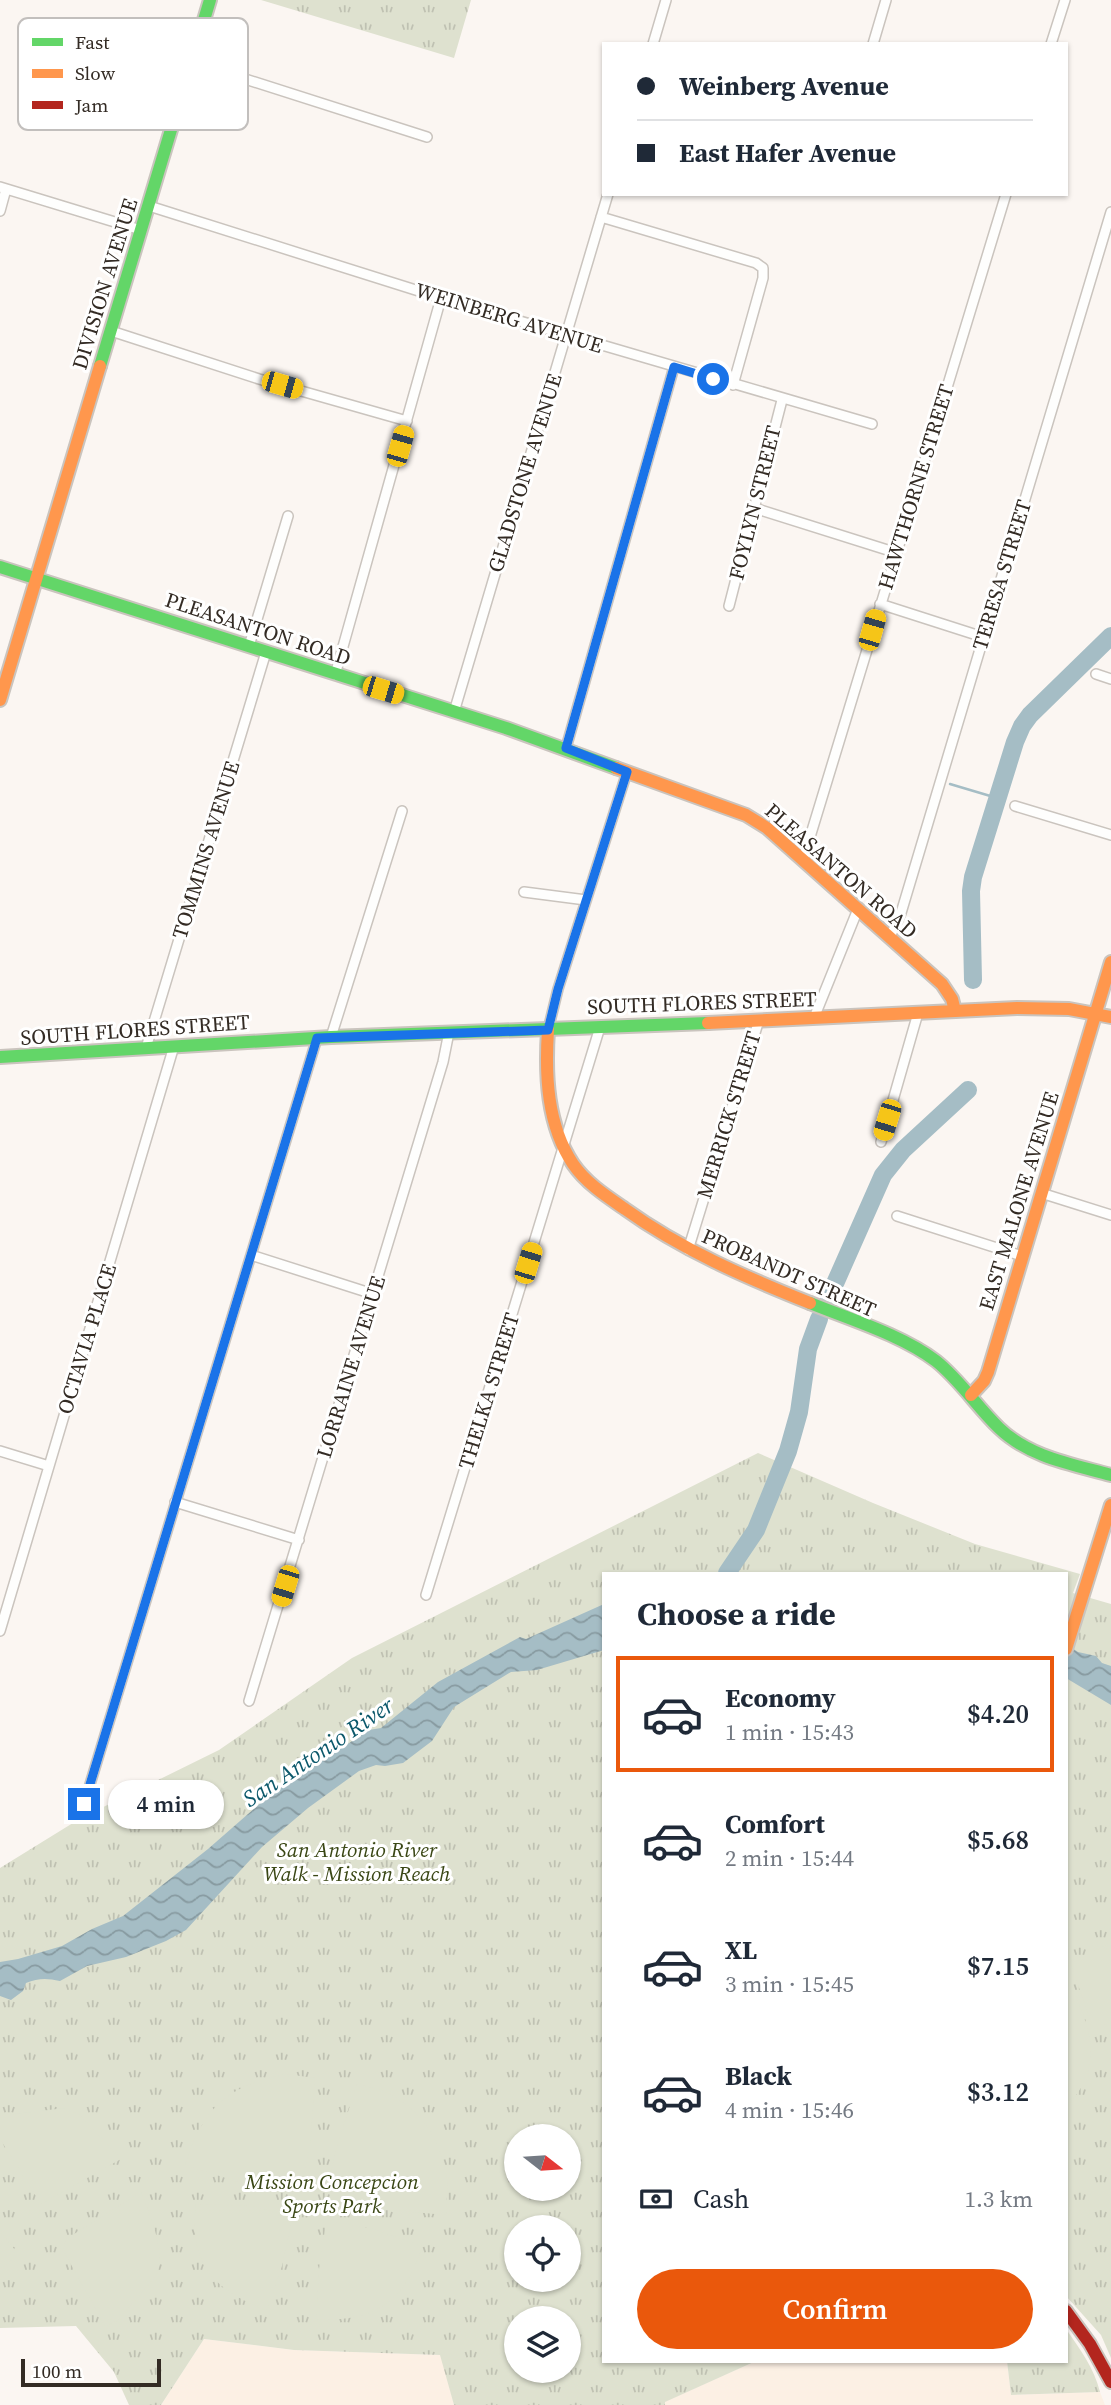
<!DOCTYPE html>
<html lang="en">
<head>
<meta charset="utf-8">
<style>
	:root { --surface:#fff; --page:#f2f2f3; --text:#1f2937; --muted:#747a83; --line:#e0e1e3; --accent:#ea580c }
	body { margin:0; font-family:"Source Serif 4",serif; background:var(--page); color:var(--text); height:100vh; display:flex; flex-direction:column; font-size:26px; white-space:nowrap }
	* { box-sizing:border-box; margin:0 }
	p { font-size:23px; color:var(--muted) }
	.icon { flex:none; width:38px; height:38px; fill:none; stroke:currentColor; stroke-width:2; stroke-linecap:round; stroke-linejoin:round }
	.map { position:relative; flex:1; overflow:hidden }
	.drawer { position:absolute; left:602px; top:1572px; width:466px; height:791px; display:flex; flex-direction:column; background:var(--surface); border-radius:0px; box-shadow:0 2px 5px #0004 }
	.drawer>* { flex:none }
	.top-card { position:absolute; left:602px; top:42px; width:466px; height:154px; border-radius:0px; box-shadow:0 2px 5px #0004; display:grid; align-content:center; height:154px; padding:0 35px; background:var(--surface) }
	.needle { width:46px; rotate:107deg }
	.buttons { position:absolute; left:504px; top:2124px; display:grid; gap:14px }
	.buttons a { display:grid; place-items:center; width:77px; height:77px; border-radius:50%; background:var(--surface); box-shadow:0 2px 5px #0004; font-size:35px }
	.scale { position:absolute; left:21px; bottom:18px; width:140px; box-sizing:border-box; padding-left:7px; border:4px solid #332b24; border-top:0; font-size:19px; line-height:24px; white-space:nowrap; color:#332b24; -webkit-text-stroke:5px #fff; paint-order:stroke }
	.end { position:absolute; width:32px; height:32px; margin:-16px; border:9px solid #1a73e8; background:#fff; box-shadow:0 0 0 4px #fff }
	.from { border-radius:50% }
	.bubble { position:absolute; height:49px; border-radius:24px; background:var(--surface); box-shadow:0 2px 5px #0004; font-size:23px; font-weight:600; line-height:49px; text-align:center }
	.car { position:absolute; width:21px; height:42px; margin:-21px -10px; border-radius:9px; box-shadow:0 0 5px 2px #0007; background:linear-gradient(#f5c518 24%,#345 0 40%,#f5c518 0 76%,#345 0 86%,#f5c518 0) }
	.top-card b { display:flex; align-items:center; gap:24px; height:66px; font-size:26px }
	.top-card b+b { border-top:2px solid var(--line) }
	.top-card i { width:18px; height:18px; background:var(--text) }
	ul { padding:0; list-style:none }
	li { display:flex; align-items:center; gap:21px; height:116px; margin:0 14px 10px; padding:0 21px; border:4px solid transparent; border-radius:0px }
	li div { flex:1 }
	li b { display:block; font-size:26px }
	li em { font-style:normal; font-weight:600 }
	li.on { border-color:var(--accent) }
	li>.icon { width:63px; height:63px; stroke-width:1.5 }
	h2 { padding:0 35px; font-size:32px; line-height:84px }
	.pay { display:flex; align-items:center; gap:18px; height:77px; padding:0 35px; font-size:26px }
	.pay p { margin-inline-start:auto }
	.primary-button { display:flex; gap:14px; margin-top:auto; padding:14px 35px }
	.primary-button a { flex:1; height:80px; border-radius:42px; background:var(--accent); color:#fff; font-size:28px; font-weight:600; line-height:80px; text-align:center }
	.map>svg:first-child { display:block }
</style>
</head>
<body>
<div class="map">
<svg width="1111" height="2405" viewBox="0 0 1111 2405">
	<defs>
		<pattern id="park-tufts" width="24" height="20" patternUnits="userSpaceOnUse" patternTransform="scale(1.75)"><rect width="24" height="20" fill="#dee1cf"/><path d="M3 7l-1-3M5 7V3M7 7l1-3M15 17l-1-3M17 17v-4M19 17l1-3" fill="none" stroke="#bfc1b2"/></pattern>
		<pattern id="water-waves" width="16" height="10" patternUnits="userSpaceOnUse" patternTransform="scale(1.75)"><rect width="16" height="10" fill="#a5bdc5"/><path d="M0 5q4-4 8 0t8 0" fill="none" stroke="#879aa0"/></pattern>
	</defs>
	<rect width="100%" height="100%" fill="#fbf6f2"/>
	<path fill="#fcf0e4" d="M204 2339 294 2350 441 2355 454 2405H161Z
		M756 2361H1007L1011 2395 1100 2392 1105 2405H665L664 2402Z"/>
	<path fill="url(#park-tufts)" fill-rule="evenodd" d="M261 0H471L454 58Z
		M758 1453 873 1503 975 1544 1080 1574 1073 1593 1111 1604V2358L1101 2335 1066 2296V1573H604V2361H756L665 2402V2405H454L440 2355 294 2350 204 2339 161 2405H129L114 2372 76 2326 0 2328V1868L81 1818 219 1750 352 1658ZM516 2137H569V2189H516ZM516 2228H569V2280H516ZM516 2319H569V2371H516Z
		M1066 2329C1080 2349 1094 2368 1100 2392L1011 2395 1007 2361H1066Z"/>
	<path fill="#dee1cf" d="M1111 1942V2028L1088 2014 1071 1964Z
		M1066 1977C1089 2023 1108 2065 1066 2107Z
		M286 2074 315 2078 310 2147 302 2187 292 2194 254 2187 185 2165C203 2108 226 2086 286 2074Z
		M357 2084C365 2086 375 2088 383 2091 420 2106 444 2144 447 2182 448 2193 446 2204 446 2215L357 2207 335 2202 328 2190 335 2152Z
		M65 2108 80 2115 121 2159 41 2204 0 2139V2121L14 2114Z
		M141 2192C150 2214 167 2254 156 2276L117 2321 105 2326 63 2250 66 2239Z
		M196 2204 251 2206 285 2214 291 2224 282 2266 267 2310C214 2291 188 2263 196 2204Z
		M336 2222 373 2229 422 2246C406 2302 373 2323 316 2319L319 2269 325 2230Z
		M0 2231 15 2250 13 2259 0 2269Z"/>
	<path fill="url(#water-waves)" d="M604 1604V1650L537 1670 511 1672 488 1686 454 1707 432 1741 403 1763 385 1766 376 1765 359 1771 308 1808 262 1847 186 1930 166 1941 126 1957 87 1966 60 1981C47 1978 38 1978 26 1983L23 1991 11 2000 0 1996V1962L18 1959 62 1946 92 1929 123 1916 208 1849 271 1794 369 1730 381 1728 438 1682 520 1637 526 1639Z
		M1066 1644 1078 1652 1096 1656 1102 1663 1111 1666V1705L1066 1678Z"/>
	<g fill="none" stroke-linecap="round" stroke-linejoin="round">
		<path stroke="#a5bdc5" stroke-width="2.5" d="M950 784 997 798"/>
		<path stroke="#a5bdc5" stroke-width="18" d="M973 980 971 891 973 877 1015 742 1022 726 1030 715 1111 636
			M829 1297 883 1175 903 1150 968 1090
			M727 1573 756 1530 788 1451 799 1412 808 1349 819 1319"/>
		<g stroke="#cac4be" stroke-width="12">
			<path id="street" d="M653 44 666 0
				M873 44 886 0
				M1051 44 1065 0
				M192 62 427 137
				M0 187 141 230
				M149 206 441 298 872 424
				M0 211 6 189
				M601 217 756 263 763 268V278L733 385
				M111 331 259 379 407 421
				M754 508 897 553
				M880 604 983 637
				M729 606 782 400
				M249 646 288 516
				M1096 674 1111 679
				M335 675 441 298
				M454 712 608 194
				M566 748 674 367
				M1015 806 1111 835
				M803 860 1006 194
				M524 892 586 900
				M890 937 901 913 1111 212
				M814 1018 858 909
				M548 1030 558 989 627 772
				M331 1037 402 811
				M146 1048 266 652
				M881 1142 918 1013
				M1041 1193 1111 1215
				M897 1216 1022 1256
				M688 1250 759 1020
				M251 1255 373 1294
				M0 1451 49 1466
				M175 1502 299 1540
				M426 1595 600 1027
				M0 1631 174 1046
				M249 1701 443 1062 449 1032
				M84 1804 317 1038"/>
		</g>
		<g stroke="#cac4be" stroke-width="16">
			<path id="fast" d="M100 366 210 0
				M0 567 506 728 616 768
				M0 1057 331 1037 708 1023
				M810 1303C849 1319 902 1335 936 1361 960 1380 977 1407 999 1428 1029 1457 1071 1464 1111 1475"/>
		</g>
		<g stroke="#cac4be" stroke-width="16">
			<path id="slow" d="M0 700 100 366
				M616 768 746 815 767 828 942 984 952 999 955 1011
				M708 1023 1017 1008 1069 1009 1111 1017
				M548 1030C545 1075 547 1125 573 1164 586 1183 606 1196 625 1209 682 1250 745 1277 810 1303
				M971 1395 984 1381 988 1372 1111 962
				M1066 1649 1111 1505"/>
		</g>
		<g stroke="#cac4be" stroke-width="16">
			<path id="jam" d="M1066 2311 1090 2344 1111 2382"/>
		</g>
		<use href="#street" stroke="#fefefd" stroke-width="9"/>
		<use href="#fast" stroke="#63d668" stroke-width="12"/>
		<use href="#slow" stroke="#ff974d" stroke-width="12"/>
		<use href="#jam" stroke="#b3261e" stroke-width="12"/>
	</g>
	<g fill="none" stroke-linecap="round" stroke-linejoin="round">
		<path stroke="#1a73e8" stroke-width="9" d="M84 1804 317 1038 548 1030 558 989 627 772 566 748 674 367 713 379"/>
	</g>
	<g text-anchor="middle" stroke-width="6" stroke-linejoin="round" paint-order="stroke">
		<g font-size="21" fill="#332b24" stroke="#fff">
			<text transform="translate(105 284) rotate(-73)" y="7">DIVISION AVENUE</text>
			<text transform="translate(509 318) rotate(17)" y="7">WEINBERG AVENUE</text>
			<text transform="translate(525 473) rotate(-73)" y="7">GLADSTONE AVENUE</text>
			<text transform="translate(916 487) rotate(-73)" y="7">HAWTHORNE STREET</text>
			<text transform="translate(755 503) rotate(-76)" y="7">FOYLYN STREET</text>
			<text transform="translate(1002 575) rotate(-73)" y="7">TERESA STREET</text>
			<text transform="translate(258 629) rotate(18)" y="7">PLEASANTON ROAD</text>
			<text transform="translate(206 850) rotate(-73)" y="7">TOMMINS AVENUE</text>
			<text transform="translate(841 871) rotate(41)" y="7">PLEASANTON ROAD</text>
			<text transform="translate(702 1003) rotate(-2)" y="7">SOUTH FLORES STREET</text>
			<text transform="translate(135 1030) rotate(-4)" y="7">SOUTH FLORES STREET</text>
			<text transform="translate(729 1115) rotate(-73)" y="7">MERRICK STREET</text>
			<text transform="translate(1019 1201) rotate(-73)" y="7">EAST MALONE AVENUE</text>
			<text transform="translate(789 1273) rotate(24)" y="7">PROBANDT STREET</text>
			<text transform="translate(87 1339) rotate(-73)" y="7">OCTAVIA PLACE</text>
			<text transform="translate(351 1367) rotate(-73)" y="7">LORRAINE AVENUE</text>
			<text transform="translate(489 1391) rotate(-73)" y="7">THELKA STREET</text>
		</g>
		<g font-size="21" font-style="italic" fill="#3a4715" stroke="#fff">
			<text x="357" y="1857">San Antonio River<tspan x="357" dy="24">Walk - Mission Reach</tspan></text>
			<text x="332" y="2189">Mission Concepcion<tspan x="332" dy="24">Sports Park</tspan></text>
		</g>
		<g font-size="23" font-style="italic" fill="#0b586b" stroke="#fff">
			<text transform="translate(318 1752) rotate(-34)" y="8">San Antonio River</text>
		</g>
	</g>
	<rect x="18" y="18" width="230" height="112" rx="10" fill="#fff" stroke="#c2bfbd" stroke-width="2"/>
	<rect x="32" y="38" width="31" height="8" fill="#63d668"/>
	<rect x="32" y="69" width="31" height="9" fill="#ff974d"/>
	<rect x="32" y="101" width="31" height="8" fill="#b3261e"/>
	<g font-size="19" fill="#332b24">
		<text x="75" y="49">Fast</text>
		<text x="75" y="80">Slow</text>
		<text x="75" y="112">Jam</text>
	</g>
</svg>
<div class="buttons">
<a><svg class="needle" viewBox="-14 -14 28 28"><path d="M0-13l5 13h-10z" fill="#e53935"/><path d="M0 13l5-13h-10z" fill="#747a83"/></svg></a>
<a><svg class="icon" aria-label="locate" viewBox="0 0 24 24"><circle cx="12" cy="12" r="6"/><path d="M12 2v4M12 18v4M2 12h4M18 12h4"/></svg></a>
<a><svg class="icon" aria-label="layers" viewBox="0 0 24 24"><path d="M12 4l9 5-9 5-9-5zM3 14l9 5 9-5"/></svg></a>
</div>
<div class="scale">100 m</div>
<i class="end from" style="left:713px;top:379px"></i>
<i class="end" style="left:84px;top:1804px"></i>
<div class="bubble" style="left:108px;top:1780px;width:116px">4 min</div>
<i class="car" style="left:282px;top:385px;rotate:106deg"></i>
<i class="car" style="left:400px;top:446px;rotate:16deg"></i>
<i class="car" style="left:872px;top:630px;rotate:16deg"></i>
<i class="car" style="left:383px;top:690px;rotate:107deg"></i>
<i class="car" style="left:887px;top:1120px;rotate:197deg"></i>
<i class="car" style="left:528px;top:1263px;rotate:17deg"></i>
<i class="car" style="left:285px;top:1586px;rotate:197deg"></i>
<div class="top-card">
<b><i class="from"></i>Weinberg Avenue</b>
<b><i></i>East Hafer Avenue</b>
</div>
<section class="drawer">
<h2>Choose a ride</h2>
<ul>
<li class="on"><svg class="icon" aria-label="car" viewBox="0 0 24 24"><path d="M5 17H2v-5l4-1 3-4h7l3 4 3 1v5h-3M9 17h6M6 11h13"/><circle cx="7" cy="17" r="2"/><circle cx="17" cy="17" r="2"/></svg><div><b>Economy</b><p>1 min · 15:43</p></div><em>$4.20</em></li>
<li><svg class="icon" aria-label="car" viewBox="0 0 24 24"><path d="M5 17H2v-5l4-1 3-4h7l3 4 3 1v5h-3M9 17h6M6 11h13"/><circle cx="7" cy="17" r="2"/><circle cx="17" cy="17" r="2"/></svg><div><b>Comfort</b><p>2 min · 15:44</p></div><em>$5.68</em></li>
<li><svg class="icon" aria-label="car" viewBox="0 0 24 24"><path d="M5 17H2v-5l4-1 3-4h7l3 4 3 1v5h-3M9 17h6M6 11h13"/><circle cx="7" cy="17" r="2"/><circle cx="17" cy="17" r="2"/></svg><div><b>XL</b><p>3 min · 15:45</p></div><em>$7.15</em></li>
<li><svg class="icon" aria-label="car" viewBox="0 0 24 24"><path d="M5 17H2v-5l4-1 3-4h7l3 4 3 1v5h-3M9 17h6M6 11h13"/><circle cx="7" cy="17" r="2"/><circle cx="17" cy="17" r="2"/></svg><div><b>Black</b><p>4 min · 15:46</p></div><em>$3.12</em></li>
</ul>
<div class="pay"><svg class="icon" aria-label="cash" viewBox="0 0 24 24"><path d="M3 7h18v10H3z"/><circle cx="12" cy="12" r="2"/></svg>Cash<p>1.3 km</p></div>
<div class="primary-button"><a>Confirm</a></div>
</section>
</div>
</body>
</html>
